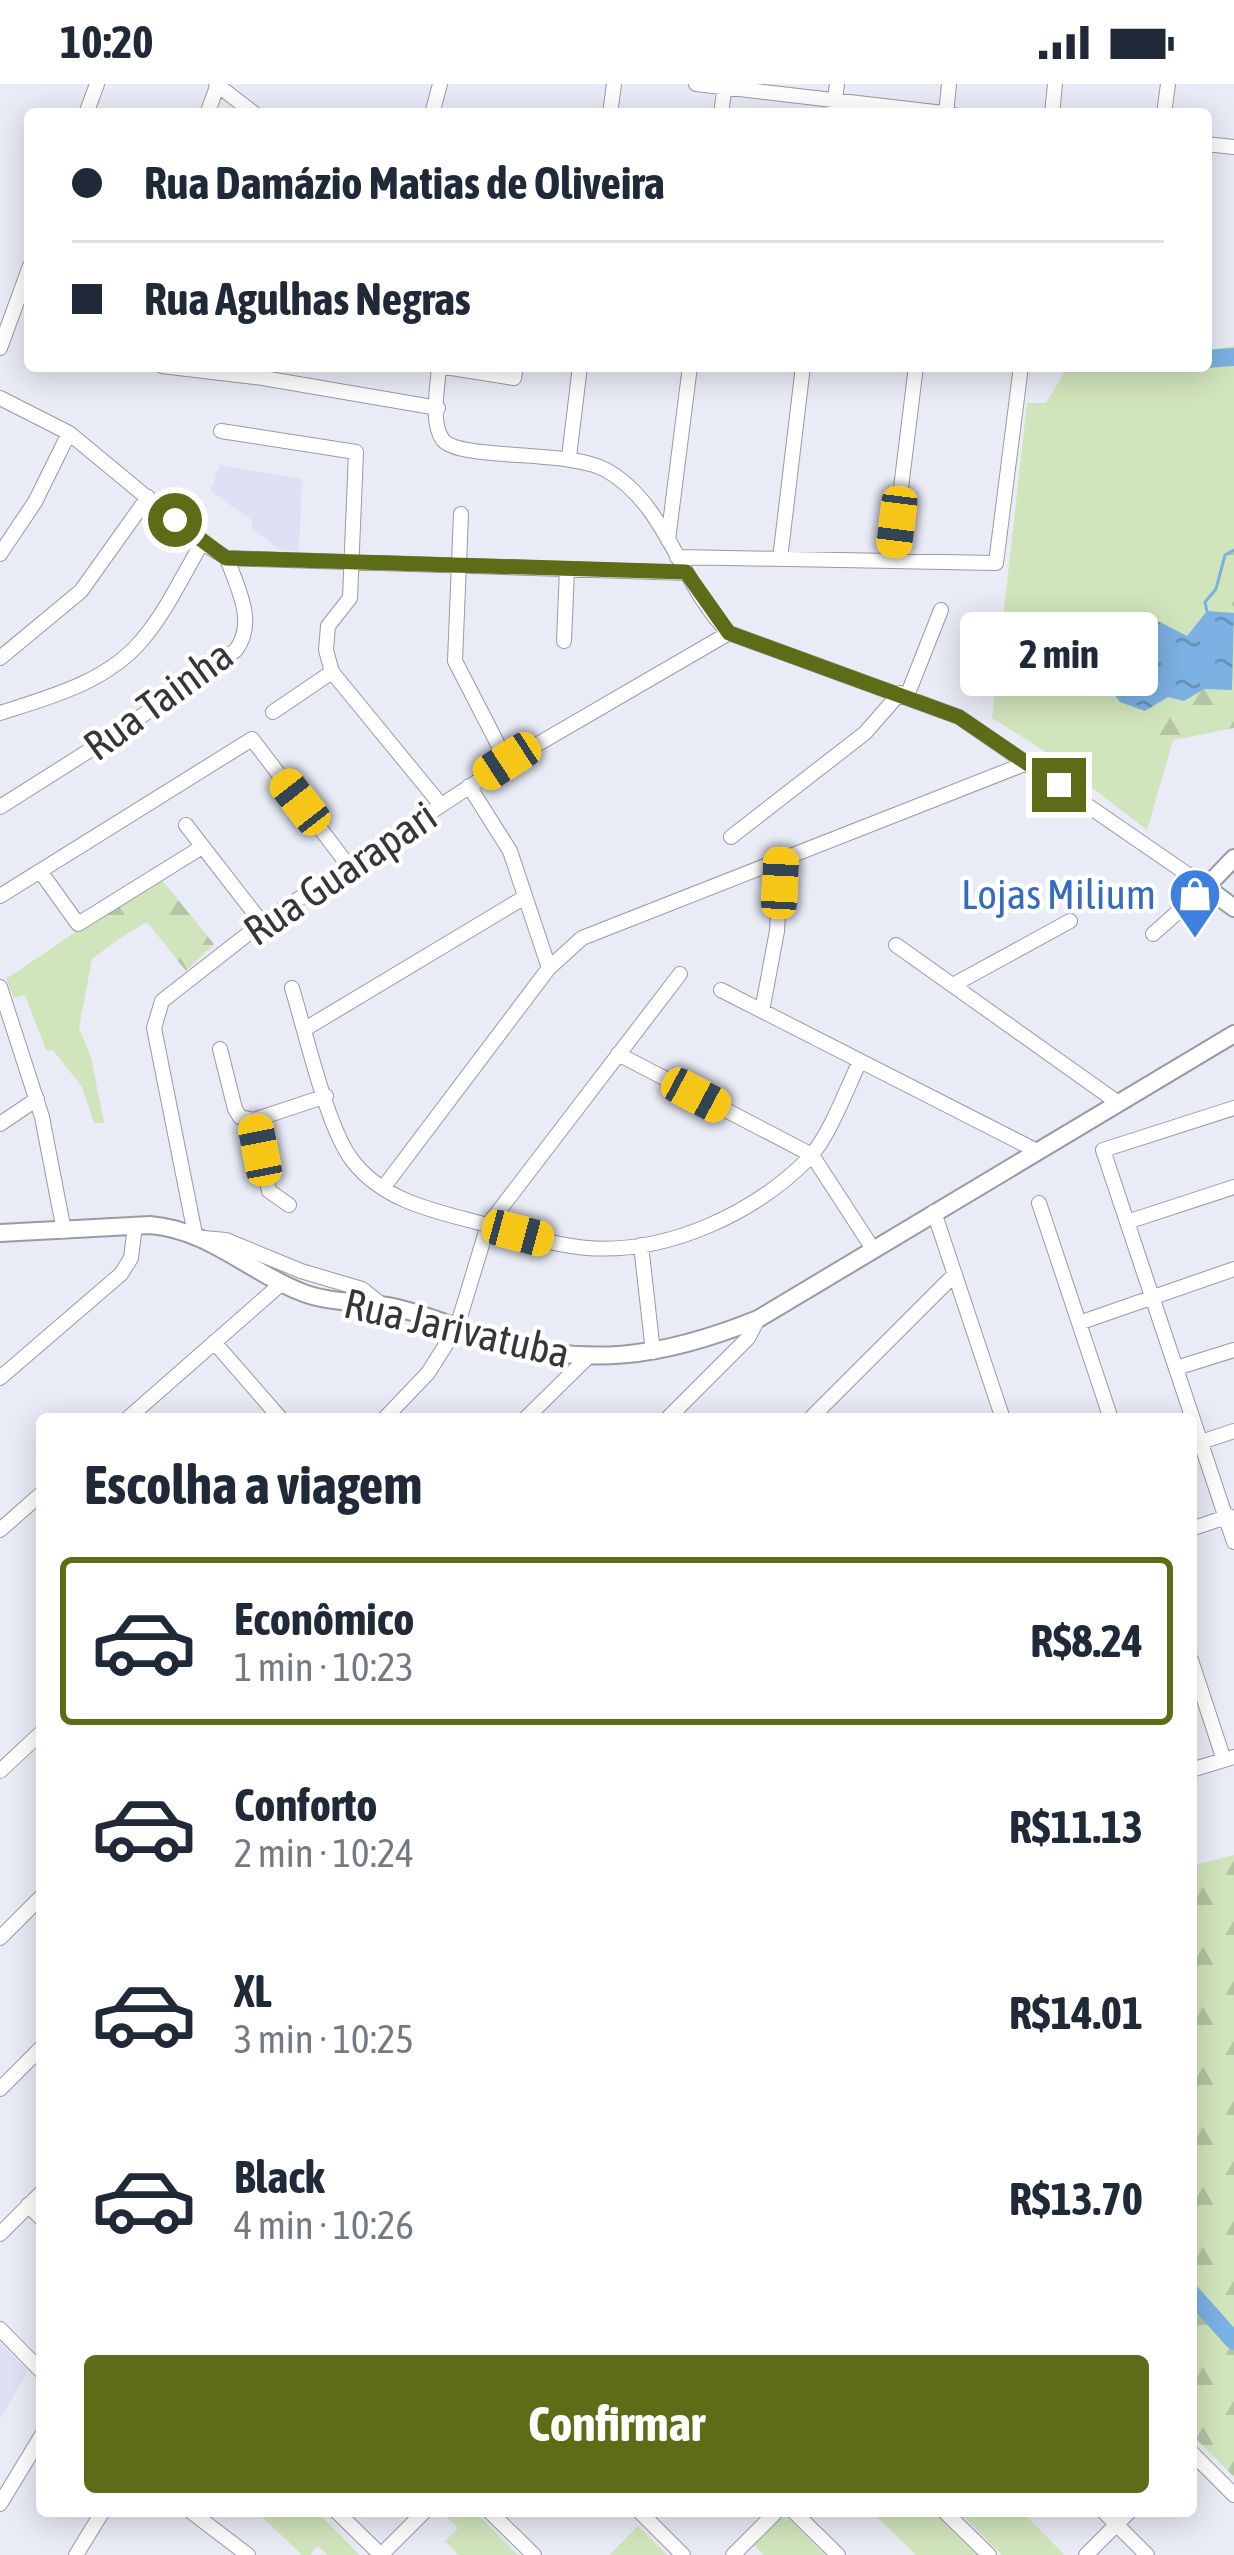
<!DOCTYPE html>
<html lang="pt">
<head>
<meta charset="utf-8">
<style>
	:root { --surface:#fff; --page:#f6f6f7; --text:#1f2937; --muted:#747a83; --line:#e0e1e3; --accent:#5d6c17 }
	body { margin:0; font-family:"Asap Condensed",sans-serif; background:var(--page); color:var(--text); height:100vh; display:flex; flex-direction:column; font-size:45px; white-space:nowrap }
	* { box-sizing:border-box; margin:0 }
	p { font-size:39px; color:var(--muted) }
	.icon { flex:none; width:66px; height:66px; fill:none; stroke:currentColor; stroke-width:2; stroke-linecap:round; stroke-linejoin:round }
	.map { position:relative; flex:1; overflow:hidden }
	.side { position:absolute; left:36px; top:1329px; width:1161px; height:1104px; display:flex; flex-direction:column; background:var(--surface); border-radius:12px; box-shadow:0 6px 30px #0003 }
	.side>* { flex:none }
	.hud { position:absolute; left:24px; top:24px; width:1188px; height:264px; border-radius:12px; box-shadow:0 6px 30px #0003; display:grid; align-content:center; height:264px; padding:0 48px; background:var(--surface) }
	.end { position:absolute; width:54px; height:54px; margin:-27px; border:15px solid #5d6c17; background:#fff; box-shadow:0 0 0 6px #fff }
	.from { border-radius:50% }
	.bubble { position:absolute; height:84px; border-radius:12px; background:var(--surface); box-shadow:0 6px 30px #0003; font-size:39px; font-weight:700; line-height:84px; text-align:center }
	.car { position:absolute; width:36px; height:72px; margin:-36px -18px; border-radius:15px; box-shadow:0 0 9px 3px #0007; background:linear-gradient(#f5c518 24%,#345 0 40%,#f5c518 0 76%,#345 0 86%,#f5c518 0) }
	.hud b { display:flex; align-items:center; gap:42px; height:114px; font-size:45px }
	.hud b+b { border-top:3px solid var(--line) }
	.hud i { width:30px; height:30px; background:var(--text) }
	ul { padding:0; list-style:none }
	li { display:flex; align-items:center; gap:36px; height:168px; margin:0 24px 18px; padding:0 24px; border:6px solid transparent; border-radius:12px }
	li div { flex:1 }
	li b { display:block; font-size:45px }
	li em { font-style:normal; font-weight:700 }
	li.on { border-color:var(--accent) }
	li>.icon { width:108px; height:108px; stroke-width:1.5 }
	h2 { padding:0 48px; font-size:54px; line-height:144px }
	.primary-button { display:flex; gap:24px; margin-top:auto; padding:24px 48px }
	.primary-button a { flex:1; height:138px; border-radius:12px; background:var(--accent); color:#fff; font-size:48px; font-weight:700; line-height:138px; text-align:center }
	.status { display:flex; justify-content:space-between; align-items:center; height:84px; padding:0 60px; background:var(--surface); direction:ltr }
	.status svg { height:33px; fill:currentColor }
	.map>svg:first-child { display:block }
</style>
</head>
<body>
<div class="status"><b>10:20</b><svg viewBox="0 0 49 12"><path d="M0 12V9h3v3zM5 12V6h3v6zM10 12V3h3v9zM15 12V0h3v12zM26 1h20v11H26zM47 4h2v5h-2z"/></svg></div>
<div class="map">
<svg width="1234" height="2471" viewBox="0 0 1234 2471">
	<defs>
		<pattern id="forest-firs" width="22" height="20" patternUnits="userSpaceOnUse" patternTransform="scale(3)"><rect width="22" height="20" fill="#d1e5bc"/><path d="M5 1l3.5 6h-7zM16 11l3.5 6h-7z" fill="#b4c5a2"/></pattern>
		<pattern id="water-ripples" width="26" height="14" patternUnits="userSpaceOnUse" patternTransform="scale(3)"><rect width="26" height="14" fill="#7cb1e3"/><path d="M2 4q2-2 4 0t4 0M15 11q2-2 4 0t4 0" fill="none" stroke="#6691b9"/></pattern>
	</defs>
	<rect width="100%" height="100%" fill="#e9ebf6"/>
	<path fill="#dee1f3" d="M220 381 302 395 299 467H281L251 443 253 437 210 407Z
		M0 2259 28 2287 0 2335Z"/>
	<path fill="#d1e5bc" d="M1234 262V466L1225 471 1216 504 1234 523V600L1232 606 1123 636 1111 661 1124 666 1174 653 1147 746 1043 666 992 634 1027 319H1046L1068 282H1206V267Z
		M98 833 119 855 92 875 79 944 91 974 104 1039H94L82 1003 53 966H46L25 911 14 914 6 895Z
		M256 2427H316L360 2471H328L318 2462 310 2471H302Z
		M441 2427H475L518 2471H459L445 2457 458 2444Z
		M871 2427H933L977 2471H916Z
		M958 2427H1021L1065 2471H1002Z
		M782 2432 787 2433 826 2471H764L754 2461Z
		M638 2442 667 2471H609Z"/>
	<path fill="url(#forest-firs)" d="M1234 466V523L1216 505 1225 471Z
		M1234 600V644L1124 666 1110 661 1123 636 1168 613 1184 617 1204 605H1231Z
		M161 795 214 860 186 887 147 838 119 855 98 833Z
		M1234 1771V2393L1191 2350V1782Z"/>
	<path fill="url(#water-ripples)" d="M1207 527 1234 529 1232 606 1204 605 1184 617 1168 613 1145 627 1120 618 1103 596C1105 568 1113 549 1136 532L1160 538 1187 552Z"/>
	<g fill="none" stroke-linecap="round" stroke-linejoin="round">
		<path stroke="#7cb1e3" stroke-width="3" d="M1207 527 1205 518 1216 505 1225 471 1234 466"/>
		<path stroke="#7cb1e3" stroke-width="18" d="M1206 275 1234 273
			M1191 2209 1234 2257"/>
		<g stroke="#989aa4" stroke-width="16">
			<path id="minor" d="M216 0 255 30
				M696 0 952 30
				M86 30 97 0
				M207 30 218 0
				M432 30 440 0
				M610 30 614 0
				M721 30 725 0
				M833 30 837 0
				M946 30 949 0
				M1052 30 1055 0
				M1164 30 1168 0
				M1206 60 1234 63
				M0 264 30 182
				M162 282 263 294 438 324
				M439 282C438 301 430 340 443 356 461 377 568 365 606 386 667 420 681 502 729 549L959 633 1206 803 1153 850
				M439 282 514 294 516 282
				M0 314 69 349 202 459 227 474 686 489
				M221 347 356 368 350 514 328 542 326 566 332 588 441 721
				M569 373 580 282
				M461 430 455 577 507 678
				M668 456 690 282
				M0 470 35 418 69 349
				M677 473 996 479 1021 282
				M780 475 803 282
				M892 477 916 282
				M564 557 567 485
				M0 574 81 507 148 413
				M907 612 941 526
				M273 628 332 588
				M0 629C50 613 107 598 142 556 166 528 183 491 202 459
				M469 702 510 767 549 884
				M0 723 117 649 236 566C257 537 237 504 227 474
				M186 741 262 839
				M731 753 865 649 900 609
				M40 787 78 840 202 763
				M0 812 252 655 348 781
				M896 861 1117 1018
				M953 901 1070 837
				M0 903 42 1033 64 1147
				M292 904C305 946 327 1044 352 1076 383 1117 434 1127 480 1139 515 1148 551 1161 587 1164 667 1170 754 1130 809 1074 829 1053 847 1004 860 977
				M721 906 1035 1066
				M762 927 777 847 781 774
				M305 945 525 813
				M220 965 235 1025 240 1033 254 1036
				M618 970 812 1071 873 1165
				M1234 1024 1103 1066 1234 1458
				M254 1036 269 1107 289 1121
				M254 1036 326 1012
				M0 1040 37 1015
				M383 1104 549 884 582 854 1027 679
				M1039 1119 1111 1335
				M934 1128 1003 1335
				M1127 1138 1234 1103
				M195 1150 154 944 162 917 262 839 507 678 729 549
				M203 1154 226 1156 301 1187 362 1205 382 1221
				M641 1161 653 1268
				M1079 1239 1234 1185
				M214 1258 281 1335
				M1176 1284 1234 1266
				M0 1294 121 1190 131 1174 135 1142
				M127 1335 282 1199
				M384 1335 428 1289 457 1243 488 1141 680 890
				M525 1335 587 1274
				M667 1335 748 1254 758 1235
				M810 1335 955 1190
				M1201 1358 1234 1347
				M1191 1445 1229 1432
				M0 1446 42 1409
				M1191 1576 1224 1676
				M1191 1686 1234 1673
				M0 1687 42 1648
				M0 1854 42 1812
				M0 2005 42 1963
				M28 2121 42 2135
				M0 2150 42 2108
				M0 2245 42 2288
				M1191 2368 1234 2411
				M0 2420 42 2351
				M190 2427 248 2471
				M336 2427 381 2471
				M489 2427 534 2471
				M639 2427 683 2471
				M793 2427 838 2471
				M944 2427 989 2471
				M1103 2427 1147 2471
				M76 2471 103 2427
				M381 2471 425 2427
				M733 2471 777 2427
				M1086 2471 1130 2427"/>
		</g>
		<g stroke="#989aa4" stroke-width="20">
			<path id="major" d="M1234 774 1206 803 1234 824
				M0 1149 150 1141C209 1146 248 1187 301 1208 333 1221 368 1216 401 1225 430 1232 459 1245 488 1254 586 1285 664 1273 758 1235L1234 950"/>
		</g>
		<use href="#minor" stroke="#fff" stroke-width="14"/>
		<use href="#major" stroke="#fff" stroke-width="16"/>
	</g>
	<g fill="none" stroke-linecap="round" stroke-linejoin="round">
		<path stroke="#5d6c17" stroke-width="15" d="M175 436 226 474 686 488 729 549 959 633 1059 701"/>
	</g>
	<defs>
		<g id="shop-pin" transform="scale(2.7)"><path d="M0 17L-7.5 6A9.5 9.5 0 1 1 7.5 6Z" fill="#3f7fe0" stroke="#fff"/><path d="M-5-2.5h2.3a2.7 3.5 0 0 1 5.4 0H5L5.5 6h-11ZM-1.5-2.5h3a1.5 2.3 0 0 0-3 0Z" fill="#fff"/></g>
	</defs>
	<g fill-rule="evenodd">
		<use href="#shop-pin" x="1195" y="810"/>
	</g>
	<g text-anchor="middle" stroke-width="9" stroke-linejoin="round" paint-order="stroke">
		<g font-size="42" fill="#35363a" stroke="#fff">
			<text transform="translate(158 616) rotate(-36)" y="15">Rua Tainha</text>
			<text transform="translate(340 789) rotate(-34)" y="15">Rua Guarapari</text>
			<text transform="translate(457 1244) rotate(13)" y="15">Rua Jarivatuba</text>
		</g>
		<g font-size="42" fill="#366cbe" stroke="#fff" text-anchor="end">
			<text x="1156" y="825">Lojas Milium</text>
		</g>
	</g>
</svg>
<i class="end from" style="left:175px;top:436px"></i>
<i class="end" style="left:1059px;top:701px"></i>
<div class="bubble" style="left:960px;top:528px;width:198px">2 min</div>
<i class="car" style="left:897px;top:438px;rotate:187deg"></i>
<i class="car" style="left:507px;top:677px;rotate:237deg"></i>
<i class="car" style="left:300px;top:718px;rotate:322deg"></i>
<i class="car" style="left:780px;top:799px;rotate:3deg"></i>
<i class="car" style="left:696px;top:1011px;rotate:118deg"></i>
<i class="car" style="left:260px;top:1066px;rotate:349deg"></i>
<i class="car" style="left:518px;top:1149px;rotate:105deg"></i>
<div class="hud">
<b><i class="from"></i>Rua Damázio Matias de Oliveira</b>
<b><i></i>Rua Agulhas Negras</b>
</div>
<section class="side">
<h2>Escolha a viagem</h2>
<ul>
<li class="on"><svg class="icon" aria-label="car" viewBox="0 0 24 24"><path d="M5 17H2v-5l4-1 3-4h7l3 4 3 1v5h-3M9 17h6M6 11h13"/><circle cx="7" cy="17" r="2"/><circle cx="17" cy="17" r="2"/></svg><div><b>Econômico</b><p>1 min · 10:23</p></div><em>R$8.24</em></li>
<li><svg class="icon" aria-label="car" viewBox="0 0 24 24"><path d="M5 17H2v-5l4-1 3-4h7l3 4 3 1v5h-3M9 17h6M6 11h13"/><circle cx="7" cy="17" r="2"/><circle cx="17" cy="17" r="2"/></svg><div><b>Conforto</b><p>2 min · 10:24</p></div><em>R$11.13</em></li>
<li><svg class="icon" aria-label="car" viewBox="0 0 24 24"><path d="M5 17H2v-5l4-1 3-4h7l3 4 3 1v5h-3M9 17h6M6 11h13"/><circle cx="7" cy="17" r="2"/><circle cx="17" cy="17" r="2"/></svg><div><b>XL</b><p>3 min · 10:25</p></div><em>R$14.01</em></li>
<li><svg class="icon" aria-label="car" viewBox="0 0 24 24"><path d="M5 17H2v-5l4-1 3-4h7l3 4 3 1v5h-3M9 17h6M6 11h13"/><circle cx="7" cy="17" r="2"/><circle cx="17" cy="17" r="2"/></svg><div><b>Black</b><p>4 min · 10:26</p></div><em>R$13.70</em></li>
</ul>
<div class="primary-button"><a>Confirmar</a></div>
</section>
</div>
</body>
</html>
